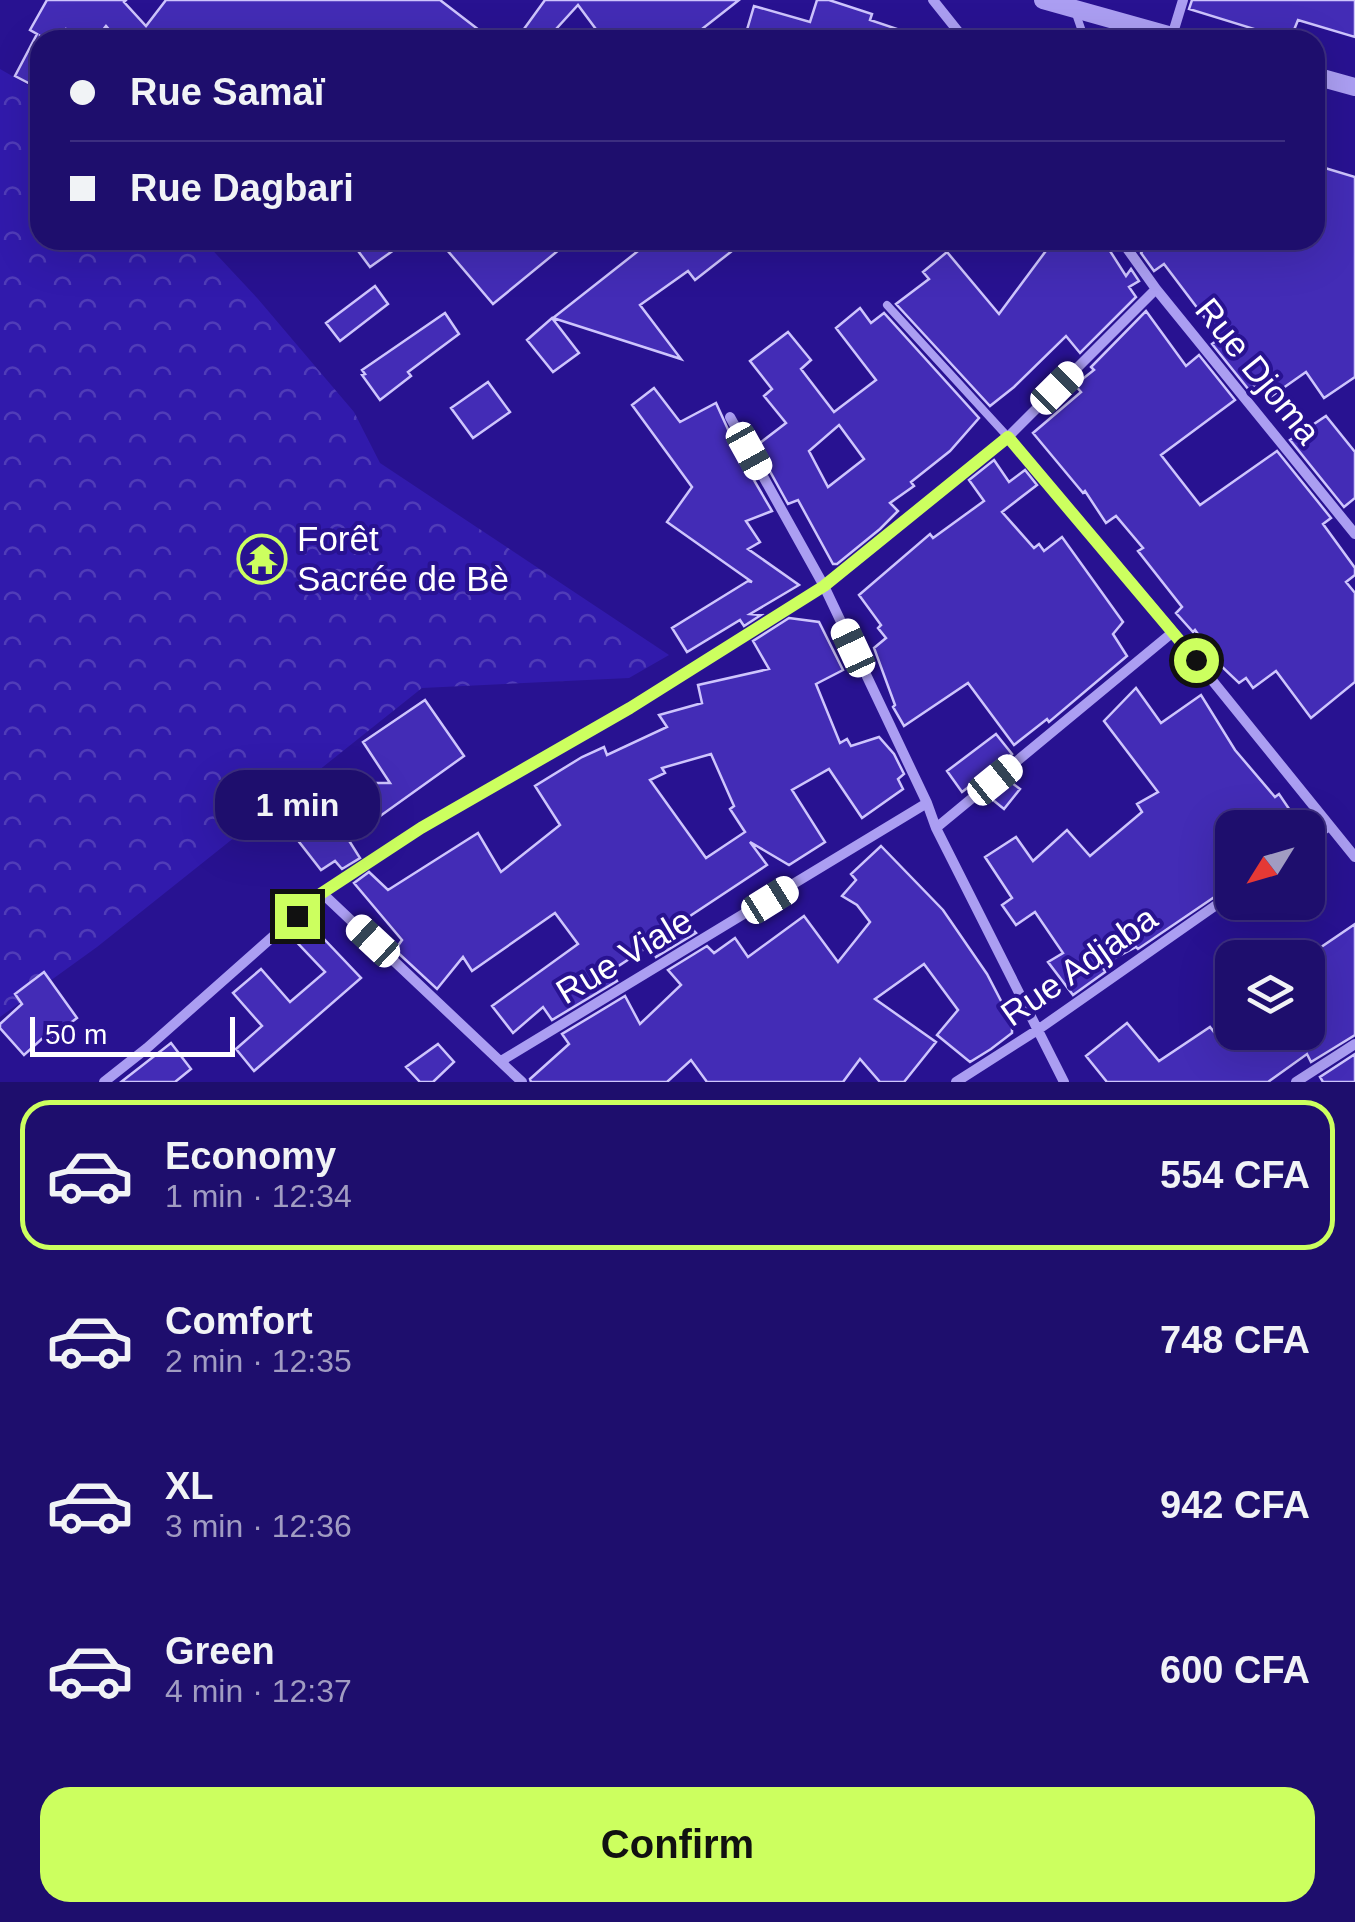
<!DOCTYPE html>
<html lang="en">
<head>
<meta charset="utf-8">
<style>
	:root { --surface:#1e0e6d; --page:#2b1c75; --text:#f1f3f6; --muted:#a19cc2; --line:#3c2e80; --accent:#ccff5f }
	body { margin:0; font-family:Helvetica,sans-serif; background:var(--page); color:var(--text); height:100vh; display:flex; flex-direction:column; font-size:38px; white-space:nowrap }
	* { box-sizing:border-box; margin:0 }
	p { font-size:32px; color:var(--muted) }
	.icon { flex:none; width:55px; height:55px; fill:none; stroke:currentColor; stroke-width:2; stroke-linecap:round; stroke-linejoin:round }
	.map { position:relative; height:1082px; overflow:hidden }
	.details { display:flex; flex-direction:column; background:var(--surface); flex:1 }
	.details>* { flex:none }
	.banner { position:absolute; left:30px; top:30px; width:1295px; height:220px; border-radius:30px; box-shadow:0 10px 40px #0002,0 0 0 2px var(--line); display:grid; align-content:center; height:220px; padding:0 40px; background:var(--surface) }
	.needle { width:65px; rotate:233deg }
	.controls { position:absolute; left:1215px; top:810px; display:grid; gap:20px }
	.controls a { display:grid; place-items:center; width:110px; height:110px; border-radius:20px; background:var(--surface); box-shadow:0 10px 40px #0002,0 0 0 2px var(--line); font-size:50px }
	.scale { position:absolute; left:30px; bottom:25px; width:205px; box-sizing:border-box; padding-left:10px; border:5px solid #fff; border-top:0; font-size:28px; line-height:35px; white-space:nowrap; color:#fff; -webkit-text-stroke:8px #281291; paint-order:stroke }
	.end { position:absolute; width:45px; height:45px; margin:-22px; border:12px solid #ccff5f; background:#111; box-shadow:0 0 0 5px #111 }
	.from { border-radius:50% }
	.bubble { position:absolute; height:70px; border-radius:30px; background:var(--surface); box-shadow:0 10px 40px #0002,0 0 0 2px var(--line); font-size:32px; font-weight:700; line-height:70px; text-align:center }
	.car { position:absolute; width:30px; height:60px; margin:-30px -15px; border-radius:12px; box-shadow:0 0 8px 2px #0007; background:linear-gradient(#fff 24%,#345 0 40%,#fff 0 76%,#345 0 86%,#fff 0) }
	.banner b { display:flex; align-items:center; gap:35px; height:95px; font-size:38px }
	.banner b+b { border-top:2px solid var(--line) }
	.banner i { width:25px; height:25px; background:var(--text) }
	ul { padding:18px 0 0; list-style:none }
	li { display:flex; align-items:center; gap:30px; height:150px; margin:0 20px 15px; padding:0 20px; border:5px solid transparent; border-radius:30px }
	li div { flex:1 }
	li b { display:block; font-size:38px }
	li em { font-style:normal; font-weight:700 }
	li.selected { border-color:var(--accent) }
	li>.icon { width:90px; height:90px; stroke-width:1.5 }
	.cta { display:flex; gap:20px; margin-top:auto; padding:20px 40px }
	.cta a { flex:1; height:115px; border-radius:30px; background:var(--accent); color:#111; font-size:40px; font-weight:700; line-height:115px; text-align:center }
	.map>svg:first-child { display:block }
</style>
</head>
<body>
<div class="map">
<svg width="1355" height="1082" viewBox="0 0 1355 1082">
	<defs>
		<pattern id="forest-crowns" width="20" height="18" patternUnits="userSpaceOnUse" patternTransform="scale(2.5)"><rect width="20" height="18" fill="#311aac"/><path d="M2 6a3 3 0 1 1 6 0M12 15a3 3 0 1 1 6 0" fill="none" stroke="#503cb8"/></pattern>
	</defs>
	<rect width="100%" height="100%" fill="#281291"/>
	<path fill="url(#forest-crowns)" d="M0 69 40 92V240H203L258 299 354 412 380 463 669 655 629 678 422 688 97 947 0 1017Z"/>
	<path fill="#432cb6" stroke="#cec5fd" stroke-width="2.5" fill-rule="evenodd" d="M47 0H126L124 2 146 26 166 0H440L492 40H118L106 26 95 40H80L66 29 59 40H47L40 36V89L15 76 37 34 30 30Z
		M545 0H739L688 40H604L578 5 546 40H516Z
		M817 0H829L872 14 870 20 918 36 917 40H744L754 6 810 22Z
		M1192 0H1355V37L1298 20 1290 40 1189 9Z
		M1315 165 1355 177V377L1324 398 1306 372 1269 398 1258 383 1249 390 1212 344 1220 338 1164 264 1154 271 1141 253 1150 240H1315Z
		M350 240H408L370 267Z
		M462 240H571L493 304 447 250Z
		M652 240H746L695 280 688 271 640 305 681 359 553 318Z
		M1054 240H1103L1126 276 1131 269 1139 281 1129 287 1136 297 1080 353 1066 336 1014 387 990 406 896 304 929 279 923 272 947 252 999 314Z
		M375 286 388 304 340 341 326 323Z
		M860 308 871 323 884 313 979 418 950 451 911 482 914 486 890 503 898 511 880 529 837 564H833L798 500 788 504 756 446 786 423 764 396 772 389 750 361 788 332 811 360 801 369 834 412 876 380 836 328ZM839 425 864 459 828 487 809 451Z
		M1146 311 1186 366 1199 355 1235 400 1161 455 1200 505 1277 451 1331 518 1323 524 1355 568V575L1346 582 1355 593V682L1311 718 1276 671 1253 688 1246 678 1239 683 1219 664 1195 630 1193 632 1176 613 1182 607 1138 551 1143 548 1116 516 1106 523 1085 491 1083 493 1033 433 1081 392 1075 385 1094 370 1091 367Z
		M445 313 459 334 408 372 411 376 380 400 362 375 365 374 362 370Z
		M552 318 579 353 553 372 527 340Z
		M488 382 510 412 473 438 451 408Z
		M654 388 680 422 716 403 741 458 772 511 746 521 760 542 748 549 799 585 750 614 761 615 744 626 740 620 687 652 672 628 748 581 752 582 667 522 692 487 632 405Z
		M1326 416 1355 452V498L1344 507 1290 440Z
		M994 460 1009 482 1025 470 1037 485 1002 512 1034 548 1039 544 1044 551 1062 537 1123 622 1113 634 1127 656 1049 722 1047 719 1014 745 968 683 904 726 893 707 895 705 874 648 886 638 878 628 881 625 859 595 930 534 933 538 984 501 969 480Z
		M789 618 819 622 843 670 816 684 840 743 847 739 851 746 879 737 894 754 904 774 898 779 903 789 862 818 829 769 792 790 825 842 789 865 750 842 767 865 684 920 696 933 656 957 649 946 611 971 617 981 552 1020 543 1007 513 1033 492 1006 578 944 555 913 472 971 463 957 437 989 395 950 402 940 354 883 369 872 388 890 478 833 501 872 560 825 535 786 582 757 604 747 607 755 667 727 659 715 702 703 698 685 769 669 753 641ZM711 754 734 806 730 809 745 832 706 858 650 780 665 773 662 768Z
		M1136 688 1161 723 1201 695 1235 750 1275 797 1279 794 1302 828H1232V885L1138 949 1136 947 1102 965 1105 972 1073 995 1048 962 1063 953 1035 912 1016 925 1002 905 1012 898 985 857 1016 837 1033 861 1067 830 1090 856 1142 812 1137 804 1158 792 1104 721Z
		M425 700 464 756 348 839 360 858 342 869 335 861 321 870 261 793 290 770 337 830 336 783H390L363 742Z
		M996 734 1012 754 962 792 947 771Z
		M1008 780 1020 789 1004 809 988 796Z
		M881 846 943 910 987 974 1012 1022V1033L991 1049 970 1062 937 1035 958 1010 924 964 875 999 936 1042 904 1082H880L860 1059 843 1082H707L691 1060 667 1082H531L530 1079 569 1044 562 1034 625 996 640 1024 681 985 668 970 707 946 714 953 735 938 748 957 804 916 838 962 870 922 857 905 842 896 856 880 851 874Z
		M305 919 361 978 254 1071 236 1049 262 1026 233 993 261 969 290 1002 325 972 289 934Z
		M1355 924V1035L1311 1062 1307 1054 1268 1082H1107L1086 1056 1127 1023 1159 1061 1210 1027 1214 1032H1308V956Z
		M44 972 77 1018 48 1040 45 1036 24 1055 0 1028V1024L22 1004 15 994Z
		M171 1043 191 1069 175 1082H121Z
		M438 1044 454 1062 433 1082H420L406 1067Z
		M1355 1054V1082H1323L1320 1077Z"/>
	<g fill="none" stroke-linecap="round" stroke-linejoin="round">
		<path stroke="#ab9ef2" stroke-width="8" d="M1075 11 1085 40
			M887 305 1008 437"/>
		<path stroke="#ab9ef2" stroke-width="10" d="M933 0 965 40
			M1172 36 1183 0
			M1121 240 1156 289 1355 534
			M730 417 824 586 927 803 936 828 1064 1082
			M1008 437 1173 632 1355 857
			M936 828 1173 632
			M1308 841 1329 826
			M322 893 522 1082
			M501 1061 927 803
			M104 1082 147 1048 322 893 421 828 630 708 824 586 1008 437 1156 289
			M956 1082 1039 1029 1232 894
			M1296 1082 1355 1044"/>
		<path stroke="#ab9ef2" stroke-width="18" d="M1043 0 1186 40
			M1315 76 1355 87"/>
	</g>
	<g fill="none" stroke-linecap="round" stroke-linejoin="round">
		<path stroke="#ccff5f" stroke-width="12" d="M297 916 322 893 421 828 630 708 824 586 1008 437 1196 660"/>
	</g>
	<defs>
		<g id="temple-ring" transform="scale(2.5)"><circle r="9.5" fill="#281291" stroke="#ccff5f" stroke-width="1.5"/><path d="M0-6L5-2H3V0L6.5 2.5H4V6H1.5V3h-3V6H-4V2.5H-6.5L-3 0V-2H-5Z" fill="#ccff5f"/></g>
	</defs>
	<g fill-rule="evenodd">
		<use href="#temple-ring" x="262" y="559"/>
	</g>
	<g text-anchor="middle" stroke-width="8" stroke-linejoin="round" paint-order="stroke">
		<g font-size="35" fill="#fff" stroke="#281291">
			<text transform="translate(1258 371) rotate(51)" y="12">Rue Djoma</text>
			<text transform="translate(624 956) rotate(-31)" y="12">Rue Viale</text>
			<text transform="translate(1079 966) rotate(-35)" y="12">Rue Adjaba</text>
		</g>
		<g font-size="35" fill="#fff" stroke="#281291" text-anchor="start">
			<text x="297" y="551">Forêt<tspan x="297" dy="40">Sacrée de Bè</tspan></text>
		</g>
	</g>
</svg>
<div class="controls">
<a><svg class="needle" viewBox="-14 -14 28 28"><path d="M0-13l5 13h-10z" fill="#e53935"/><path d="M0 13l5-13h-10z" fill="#a19cc2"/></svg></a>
<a><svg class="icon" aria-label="layers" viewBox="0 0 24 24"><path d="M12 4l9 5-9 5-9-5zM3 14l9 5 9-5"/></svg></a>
</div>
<div class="scale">50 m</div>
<i class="end from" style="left:1196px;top:660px"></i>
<i class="end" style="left:297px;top:916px"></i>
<div class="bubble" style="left:215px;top:770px;width:165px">1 min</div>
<i class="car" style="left:1057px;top:388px;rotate:45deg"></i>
<i class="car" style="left:749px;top:451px;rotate:151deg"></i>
<i class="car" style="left:853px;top:648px;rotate:335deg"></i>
<i class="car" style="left:995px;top:780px;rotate:51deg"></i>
<i class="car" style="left:770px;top:900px;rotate:58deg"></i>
<i class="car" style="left:373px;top:941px;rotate:313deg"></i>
<div class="banner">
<b><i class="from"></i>Rue Samaï</b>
<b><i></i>Rue Dagbari</b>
</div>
</div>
<section class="details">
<ul>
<li class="selected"><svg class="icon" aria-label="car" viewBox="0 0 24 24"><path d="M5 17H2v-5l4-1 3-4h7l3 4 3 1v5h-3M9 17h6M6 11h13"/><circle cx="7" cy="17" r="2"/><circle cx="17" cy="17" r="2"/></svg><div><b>Economy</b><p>1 min · 12:34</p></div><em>554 CFA</em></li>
<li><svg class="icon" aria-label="car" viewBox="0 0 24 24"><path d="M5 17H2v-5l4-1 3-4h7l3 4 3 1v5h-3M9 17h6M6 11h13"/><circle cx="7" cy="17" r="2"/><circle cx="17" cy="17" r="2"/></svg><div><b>Comfort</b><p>2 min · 12:35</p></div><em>748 CFA</em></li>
<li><svg class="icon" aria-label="car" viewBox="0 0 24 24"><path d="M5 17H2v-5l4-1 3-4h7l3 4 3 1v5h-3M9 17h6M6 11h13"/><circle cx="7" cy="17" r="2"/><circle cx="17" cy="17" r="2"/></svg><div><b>XL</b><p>3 min · 12:36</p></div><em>942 CFA</em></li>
<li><svg class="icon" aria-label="car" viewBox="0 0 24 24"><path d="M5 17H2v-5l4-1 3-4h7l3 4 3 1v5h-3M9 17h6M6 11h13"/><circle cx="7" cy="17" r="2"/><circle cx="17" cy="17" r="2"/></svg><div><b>Green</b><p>4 min · 12:37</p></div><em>600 CFA</em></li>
</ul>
<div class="cta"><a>Confirm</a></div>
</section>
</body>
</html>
